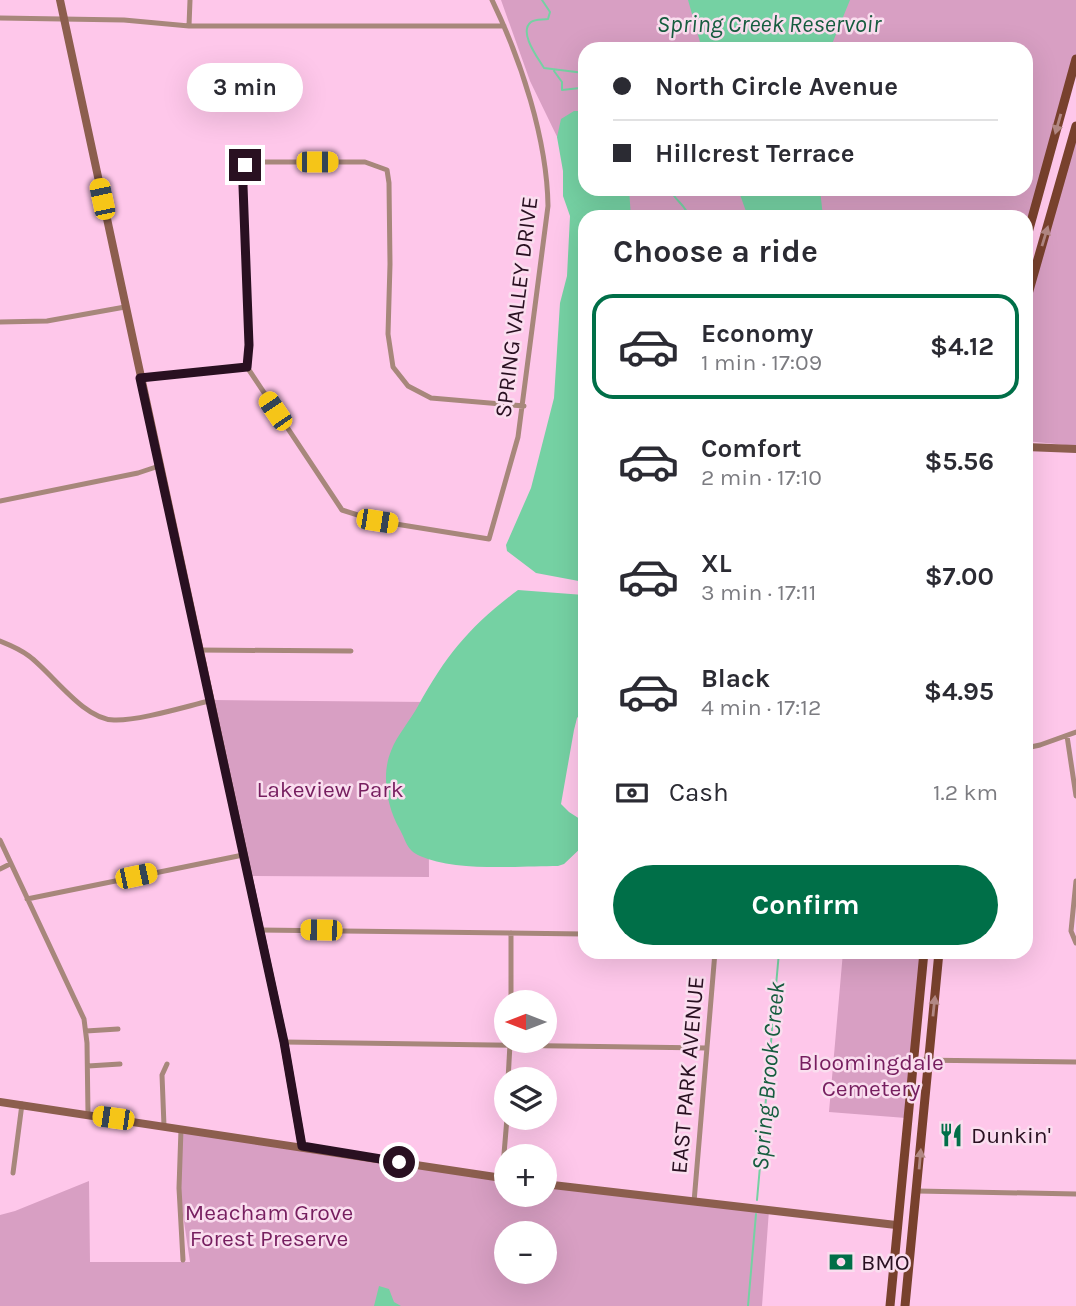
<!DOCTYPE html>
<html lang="en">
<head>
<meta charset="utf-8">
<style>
	:root { --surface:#fff; --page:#f2f2f3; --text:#2b2b33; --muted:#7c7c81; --line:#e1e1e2; --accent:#006f48 }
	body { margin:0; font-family:Karla,sans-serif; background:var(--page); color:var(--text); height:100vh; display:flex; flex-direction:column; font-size:26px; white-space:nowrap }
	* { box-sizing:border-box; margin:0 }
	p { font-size:23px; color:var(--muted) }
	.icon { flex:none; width:38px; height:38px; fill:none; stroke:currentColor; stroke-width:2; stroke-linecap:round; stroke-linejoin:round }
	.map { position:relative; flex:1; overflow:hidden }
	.drawer { position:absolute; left:578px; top:210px; width:455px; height:749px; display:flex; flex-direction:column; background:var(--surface); border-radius:21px; box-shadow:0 7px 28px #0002 }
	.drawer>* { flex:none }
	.top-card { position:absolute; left:578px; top:42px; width:455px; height:154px; border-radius:21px; box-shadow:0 7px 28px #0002; display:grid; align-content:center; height:154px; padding:0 35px; background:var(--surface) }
	.needle { width:46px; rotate:270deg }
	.buttons { position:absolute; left:494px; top:990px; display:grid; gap:14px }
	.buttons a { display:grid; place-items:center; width:63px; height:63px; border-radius:50%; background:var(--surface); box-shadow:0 7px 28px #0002; font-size:35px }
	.end { position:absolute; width:32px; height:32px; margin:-16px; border:9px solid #291021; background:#fff; box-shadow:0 0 0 4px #fff }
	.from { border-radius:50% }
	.bubble { position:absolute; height:49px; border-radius:24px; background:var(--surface); box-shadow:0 7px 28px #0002; font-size:23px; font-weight:700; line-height:49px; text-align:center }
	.car { position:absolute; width:21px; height:42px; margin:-21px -10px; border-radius:9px; box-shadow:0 0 5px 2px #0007; background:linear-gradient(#f5c518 24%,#345 0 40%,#f5c518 0 76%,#345 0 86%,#f5c518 0) }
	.top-card b { display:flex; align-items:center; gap:24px; height:66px; font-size:26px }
	.top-card b+b { border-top:2px solid var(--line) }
	.top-card i { width:18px; height:18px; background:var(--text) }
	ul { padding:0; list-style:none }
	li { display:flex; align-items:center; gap:21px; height:105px; margin:0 14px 10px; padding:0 21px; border:4px solid transparent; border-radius:21px }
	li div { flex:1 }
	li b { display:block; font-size:26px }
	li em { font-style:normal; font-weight:700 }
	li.current { border-color:var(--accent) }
	li>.icon { width:63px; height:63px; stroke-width:1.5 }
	h2 { padding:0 35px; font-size:32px; line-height:84px }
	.pay { display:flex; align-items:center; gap:18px; height:77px; padding:0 35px; font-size:26px }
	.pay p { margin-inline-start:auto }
	.cta { display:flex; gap:14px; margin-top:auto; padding:14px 35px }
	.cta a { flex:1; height:80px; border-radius:42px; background:var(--accent); color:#fff; font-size:28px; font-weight:700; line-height:80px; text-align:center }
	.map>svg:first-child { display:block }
</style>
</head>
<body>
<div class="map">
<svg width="1076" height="1306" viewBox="0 0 1076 1306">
	<rect width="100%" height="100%" fill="#fec7ea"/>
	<path fill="#d89fc3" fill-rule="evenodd" d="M501 0H1076V55L1026 237V217H596L530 81ZM584 49H1026V189H584Z
		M1076 130V446L1026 441V309Z
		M212 700 428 702 429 877 249 876Z
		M843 952H921L906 1118 829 1112Z
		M181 1129 506 1179V1195H544V1185L769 1210 762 1306H0V1215L15 1211 89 1181 90 1262H190L179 1188ZM506 1234H544V1272H506Z"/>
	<path fill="#75d1a3" d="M688 0H850L830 49H702Z
		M574 111H584V189H629L631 217H584V582L536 573 507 551 506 545 531 488 554 398 560 303 567 276 570 216 563 196V171L557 137 561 119Z
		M738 189H820L823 217H748Z
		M518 590 584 595V710L577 718 574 730 561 804 569 812 583 821 584 845 564 864 558 866C519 866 455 872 420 856 406 850 406 840 399 828 387 806 381 775 391 751 397 735 410 721 418 706 447 654 470 626 518 590Z
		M379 1286 389 1289 394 1302 401 1306H374Z"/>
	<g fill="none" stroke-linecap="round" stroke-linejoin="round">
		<path stroke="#75d1a3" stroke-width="2" d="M542 0 550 12 548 19C543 20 535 19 531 22 518 32 538 58 544 68L584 73
			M554 71 562 82V90L580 88 584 97
			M670 189C674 200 686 205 689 217
			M757 1200 779 952
			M748 1306 756 1214"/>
		<path stroke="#a7877b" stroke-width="5" d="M0 18 124 20 189 26H504
			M189 26 190 0
			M231 151 245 165
			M245 165 244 186 249 345 247 367 342 510 377 521 489 539 518 437 548 206C547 139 521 60 492 0
			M245 165 258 162H365L387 170 389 183 390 264 388 334 393 367 408 386 431 398 524 406
			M0 322 47 321 125 307
			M140 378 247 367
			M0 501 138 473 159 466
			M0 641C10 645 20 649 29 656 53 674 83 719 114 720 138 721 184 707 209 701
			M198 650 351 651
			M1067 736 1076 796
			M1026 748 1040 745 1076 732
			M0 840 84 1019 87 1043 88 1114
			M0 869 10 864
			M1076 881 1071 931 1076 943
			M27 899 243 855
			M259 930 584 934
			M511 1003V933
			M86 1031 118 1029
			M284 1042 707 1048
			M914 1060 1076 1062
			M88 1066 120 1064
			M508 1080 510 1044
			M164 1126 162 1075 167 1064
			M181 1129 179 1188 183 1260
			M13 1173 22 1104
			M502 1178 507 1118
			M917 1191 1076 1194
			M694 1202 715 952"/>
		<path stroke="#8c5e4e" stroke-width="8" d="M60 0 284 1042 302 1146
			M1026 447 1076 449
			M0 1102 502 1178
			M544 1184 896 1225"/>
		<path stroke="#78412d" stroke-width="9" d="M1026 240 1076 59
			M1026 301 1076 126
			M890 1306 924 952
			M905 1306 939 952"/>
	</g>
	<defs><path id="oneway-solid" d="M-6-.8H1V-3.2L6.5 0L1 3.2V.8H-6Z" transform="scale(1.75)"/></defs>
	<g fill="#b28884">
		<use href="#oneway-solid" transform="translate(1058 124) rotate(106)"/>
		<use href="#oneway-solid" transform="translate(1045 236) rotate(-73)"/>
		<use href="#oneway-solid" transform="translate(934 1006) rotate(-84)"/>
		<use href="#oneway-solid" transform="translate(920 1159) rotate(-85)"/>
	</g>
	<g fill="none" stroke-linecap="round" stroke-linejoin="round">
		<path stroke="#291021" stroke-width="9" d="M245 165 243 186 249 345 247 367 140 378 284 1042 302 1146 399 1162"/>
	</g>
	<defs>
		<g id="restaurant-bare" transform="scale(1.89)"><path d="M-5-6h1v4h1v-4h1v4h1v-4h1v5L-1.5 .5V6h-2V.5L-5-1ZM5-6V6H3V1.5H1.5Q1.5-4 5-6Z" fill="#006f48" stroke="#fadeef" stroke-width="2.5" paint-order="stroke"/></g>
		<g id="bank-bare" transform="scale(1.89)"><path d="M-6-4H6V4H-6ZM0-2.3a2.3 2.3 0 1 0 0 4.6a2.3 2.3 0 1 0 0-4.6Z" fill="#006f48" stroke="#fadeef" stroke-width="2.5" paint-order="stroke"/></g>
	</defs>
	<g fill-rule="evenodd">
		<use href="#restaurant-bare" x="951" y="1135"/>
		<use href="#bank-bare" x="841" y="1262"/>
	</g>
	<g text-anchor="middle" stroke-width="5" stroke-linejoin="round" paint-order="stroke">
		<g font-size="23" fill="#291021" stroke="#fadeef">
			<text transform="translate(516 307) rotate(-83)" y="8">SPRING VALLEY DRIVE</text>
			<text transform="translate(687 1075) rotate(-85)" y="8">EAST PARK AVENUE</text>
		</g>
		<g font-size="23" fill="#761e5f" stroke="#fadeef">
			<text x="330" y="797">Lakeview Park</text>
			<text x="871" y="1070">Bloomingdale<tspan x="871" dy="26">Cemetery</tspan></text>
			<text x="269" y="1220">Meacham Grove<tspan x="269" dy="26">Forest Preserve</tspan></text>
		</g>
		<g font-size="23" fill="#291021" stroke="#fadeef" text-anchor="start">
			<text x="971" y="1143">Dunkin'</text>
			<text x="861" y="1270">BMO</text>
		</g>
		<g font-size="24" font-style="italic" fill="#165d3f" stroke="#fadeef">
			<text x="769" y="32">Spring Creek Reservoir</text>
			<text transform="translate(768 1076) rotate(-85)" y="8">Spring Brook Creek</text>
		</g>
	</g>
</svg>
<div class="buttons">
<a><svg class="needle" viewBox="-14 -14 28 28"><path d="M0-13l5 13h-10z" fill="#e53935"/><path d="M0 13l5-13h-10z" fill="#7c7c81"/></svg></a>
<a><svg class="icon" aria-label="layers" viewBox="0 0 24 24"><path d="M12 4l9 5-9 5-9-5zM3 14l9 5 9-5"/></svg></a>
<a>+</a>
<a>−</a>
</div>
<i class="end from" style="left:399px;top:1162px"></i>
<i class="end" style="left:245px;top:165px"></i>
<div class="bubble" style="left:187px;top:63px;width:116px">3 min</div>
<i class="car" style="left:317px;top:162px;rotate:90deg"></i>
<i class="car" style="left:102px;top:199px;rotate:348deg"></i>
<i class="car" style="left:275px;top:411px;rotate:326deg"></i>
<i class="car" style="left:377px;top:521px;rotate:99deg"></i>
<i class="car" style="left:136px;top:876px;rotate:78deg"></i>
<i class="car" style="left:321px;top:930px;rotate:271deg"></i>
<i class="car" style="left:113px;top:1118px;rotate:278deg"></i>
<div class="top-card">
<b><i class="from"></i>North Circle Avenue</b>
<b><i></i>Hillcrest Terrace</b>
</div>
<section class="drawer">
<h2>Choose a ride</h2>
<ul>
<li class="current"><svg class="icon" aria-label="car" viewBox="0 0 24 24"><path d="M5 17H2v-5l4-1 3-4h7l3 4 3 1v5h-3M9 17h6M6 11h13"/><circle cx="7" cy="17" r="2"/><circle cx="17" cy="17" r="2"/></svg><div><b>Economy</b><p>1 min · 17:09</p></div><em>$4.12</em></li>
<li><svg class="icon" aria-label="car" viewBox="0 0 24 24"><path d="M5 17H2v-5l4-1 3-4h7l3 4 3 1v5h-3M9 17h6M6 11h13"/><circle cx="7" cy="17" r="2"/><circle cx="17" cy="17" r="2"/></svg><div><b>Comfort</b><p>2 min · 17:10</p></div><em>$5.56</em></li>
<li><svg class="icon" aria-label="car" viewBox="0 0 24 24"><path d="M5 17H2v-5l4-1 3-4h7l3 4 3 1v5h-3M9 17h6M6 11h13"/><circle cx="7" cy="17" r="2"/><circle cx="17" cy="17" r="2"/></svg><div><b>XL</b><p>3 min · 17:11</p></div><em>$7.00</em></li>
<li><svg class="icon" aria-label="car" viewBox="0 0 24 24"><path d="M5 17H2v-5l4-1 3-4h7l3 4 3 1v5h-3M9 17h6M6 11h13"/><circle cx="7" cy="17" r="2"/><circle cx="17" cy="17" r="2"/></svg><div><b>Black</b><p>4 min · 17:12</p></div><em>$4.95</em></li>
</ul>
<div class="pay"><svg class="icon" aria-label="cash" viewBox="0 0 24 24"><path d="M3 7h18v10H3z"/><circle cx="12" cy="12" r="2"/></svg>Cash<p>1.2 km</p></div>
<div class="cta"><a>Confirm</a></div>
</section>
</div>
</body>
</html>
